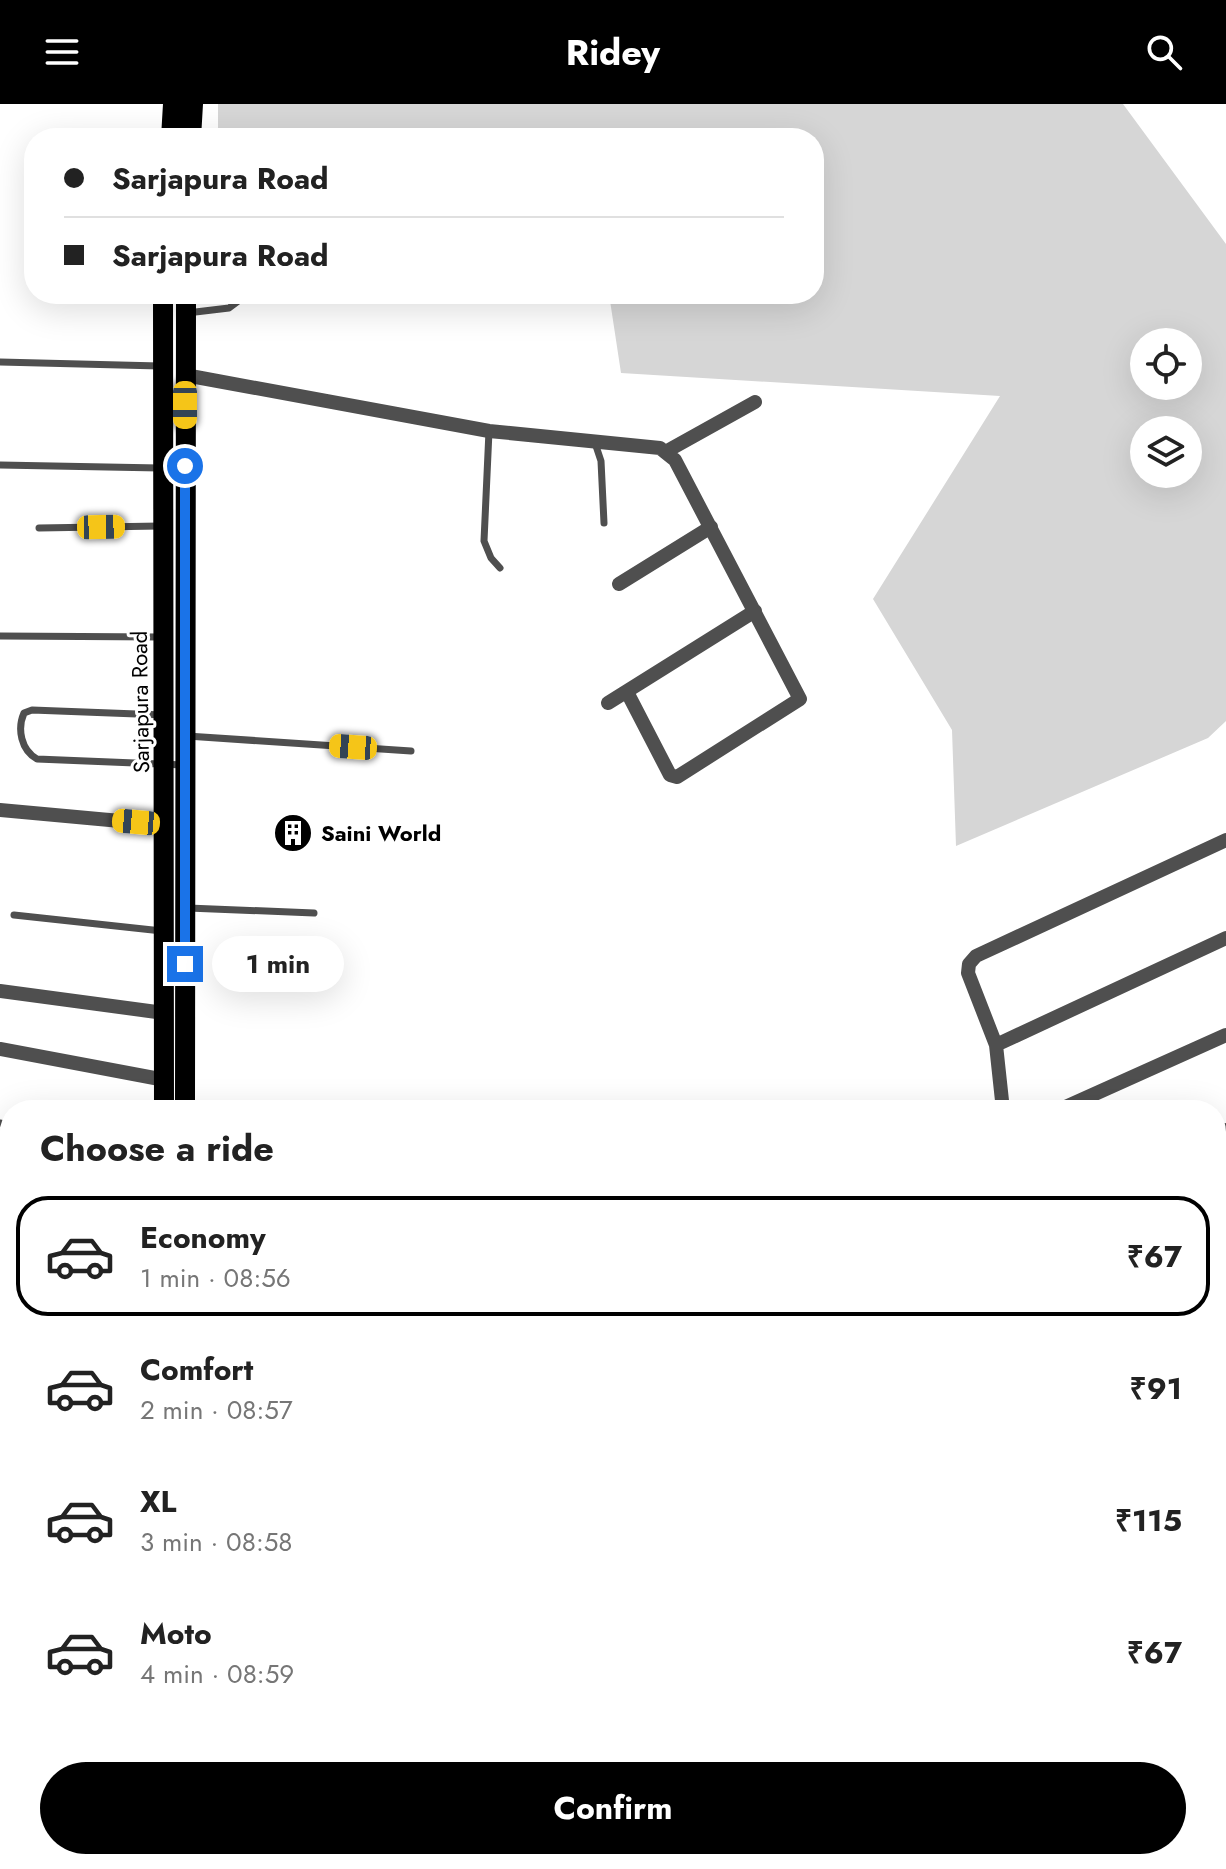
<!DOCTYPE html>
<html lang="en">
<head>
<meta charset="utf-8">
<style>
	:root { --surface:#fff; --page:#f2f2f2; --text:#222; --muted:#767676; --line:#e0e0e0; --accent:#000 }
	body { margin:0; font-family:Jost,sans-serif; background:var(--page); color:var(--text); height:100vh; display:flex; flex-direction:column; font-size:30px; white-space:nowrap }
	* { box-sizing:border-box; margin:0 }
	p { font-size:26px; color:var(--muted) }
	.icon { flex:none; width:44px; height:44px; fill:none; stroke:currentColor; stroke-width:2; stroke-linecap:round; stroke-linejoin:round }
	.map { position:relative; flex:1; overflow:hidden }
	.drawer { position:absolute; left:0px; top:996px; width:1226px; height:770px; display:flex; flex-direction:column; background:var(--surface); border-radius:32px 32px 0 0; box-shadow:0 8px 32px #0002 }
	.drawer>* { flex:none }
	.guide { position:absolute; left:24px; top:24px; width:800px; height:176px; border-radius:32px; box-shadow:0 8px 32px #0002; display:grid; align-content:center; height:176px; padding:0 40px; background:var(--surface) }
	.fabs { position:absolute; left:1130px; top:224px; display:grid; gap:16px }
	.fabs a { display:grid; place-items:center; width:72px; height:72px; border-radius:50%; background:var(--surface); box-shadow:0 8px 32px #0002; font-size:40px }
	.end { position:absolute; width:36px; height:36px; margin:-18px; border:10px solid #1a73e8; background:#fff; box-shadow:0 0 0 4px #fff }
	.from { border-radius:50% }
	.bubble { position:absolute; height:56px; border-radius:28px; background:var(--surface); box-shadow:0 8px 32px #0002; font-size:26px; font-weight:700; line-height:56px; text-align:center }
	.car { position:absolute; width:24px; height:48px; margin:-24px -12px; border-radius:10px; box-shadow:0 0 6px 2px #0007; background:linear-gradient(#f5c518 24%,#345 0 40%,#f5c518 0 76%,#345 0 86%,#f5c518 0) }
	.guide b { display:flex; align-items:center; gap:28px; height:76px; font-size:30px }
	.guide b+b { border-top:2px solid var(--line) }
	.guide i { width:20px; height:20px; background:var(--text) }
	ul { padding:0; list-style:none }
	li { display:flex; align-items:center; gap:24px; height:120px; margin:0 16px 12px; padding:0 24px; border:4px solid transparent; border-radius:32px }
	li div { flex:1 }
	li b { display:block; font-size:30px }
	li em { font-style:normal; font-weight:700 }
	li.active { border-color:var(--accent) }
	li>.icon { width:72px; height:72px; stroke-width:1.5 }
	h2 { padding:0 40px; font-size:36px; line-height:96px }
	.action { display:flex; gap:16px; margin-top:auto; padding:16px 40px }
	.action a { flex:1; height:92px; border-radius:48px; background:var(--accent); color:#fff; font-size:32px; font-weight:700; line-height:92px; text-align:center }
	header { display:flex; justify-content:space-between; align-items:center; height:104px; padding:0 40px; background:var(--accent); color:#fff; font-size:36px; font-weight:700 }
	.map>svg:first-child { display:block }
</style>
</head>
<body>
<header><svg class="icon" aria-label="menu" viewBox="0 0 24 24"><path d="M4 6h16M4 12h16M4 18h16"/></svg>Ridey<svg class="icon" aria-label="search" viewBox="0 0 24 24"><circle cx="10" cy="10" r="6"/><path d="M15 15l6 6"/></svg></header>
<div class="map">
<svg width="1226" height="1765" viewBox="0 0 1226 1765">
	<rect width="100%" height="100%" fill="#fff"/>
	<path fill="#d6d6d6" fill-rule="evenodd" d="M218 0H1123L1226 140V617L1208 634 956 742 952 626 873 495 1000 292 621 269 609 190H814V34H218ZM1144 238H1188V282H1144ZM1144 326H1188V370H1144Z
		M0 1711H10V1756H133V1765H0Z"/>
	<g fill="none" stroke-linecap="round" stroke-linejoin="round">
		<path stroke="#4f4f4f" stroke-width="7" d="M187 209 229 204 241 195V190
			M0 258 160 262
			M489 327 484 437 491 454 500 464
			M595 339 601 357 604 419
			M0 361 160 364
			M39 424 160 422
			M0 532 161 533
			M163 611 32 606 24 609C17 625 21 646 37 655L184 661
			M187 632 411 647
			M188 804 314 809
			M14 811 162 827
			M0 1019 10 1021
			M0 1618 10 1617
			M0 1668H10
			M375 1756 378 1765
			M911 1756 912 1765"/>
		<path stroke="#4f4f4f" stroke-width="14" d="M185 271 489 327 660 344 675 356 800 595 677 673 670 671 627 588
			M667 347 755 298
			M619 480 711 423
			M608 599 755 507
			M0 706 164 721
			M0 887 164 909
			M996 941 1226 834
			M0 945 165 976
			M1003 1006 996 941 968 869 969 860 976 852 1226 736
			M1059 1006 1226 931
			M1216 1030 1226 1026
			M0 1076 10 1078
			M0 1172 10 1173
			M0 1239 10 1241"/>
		<path stroke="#000" stroke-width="20" d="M171 34 173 0
			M191 34 193 0
			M163 190 164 1006
			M185 1006 186 190
			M1216 1341 1226 1333
			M1216 1366 1226 1358
			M157 1765V1756
			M177 1765 178 1756
			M746 1765 757 1756"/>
	</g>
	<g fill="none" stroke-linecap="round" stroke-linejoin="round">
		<path stroke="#1a73e8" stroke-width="10" d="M185 860V362"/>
	</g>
	<defs>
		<g id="building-disc" transform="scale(2)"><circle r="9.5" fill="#000" stroke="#fff"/><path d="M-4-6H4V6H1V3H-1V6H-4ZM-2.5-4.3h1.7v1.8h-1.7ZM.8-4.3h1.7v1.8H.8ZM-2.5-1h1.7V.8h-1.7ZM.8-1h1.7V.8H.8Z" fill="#fff"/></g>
	</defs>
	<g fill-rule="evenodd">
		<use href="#building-disc" x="293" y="729"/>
	</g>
	<g text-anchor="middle" stroke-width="6" stroke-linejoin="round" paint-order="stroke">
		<g font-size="22" fill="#000" stroke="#fff">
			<text transform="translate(140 598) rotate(-91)" y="8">Sarjapura Road</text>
		</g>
		<g font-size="22" font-weight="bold" fill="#000" stroke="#fff" text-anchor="start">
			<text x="321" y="737">Saini World</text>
		</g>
	</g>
</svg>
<div class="fabs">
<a><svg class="icon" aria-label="locate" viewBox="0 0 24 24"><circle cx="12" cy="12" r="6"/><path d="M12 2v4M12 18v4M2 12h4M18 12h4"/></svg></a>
<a><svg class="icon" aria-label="layers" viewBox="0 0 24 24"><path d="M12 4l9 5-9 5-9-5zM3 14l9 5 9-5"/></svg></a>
</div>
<i class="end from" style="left:185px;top:362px"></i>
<i class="end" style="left:185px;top:860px"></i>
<div class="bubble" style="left:212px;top:832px;width:132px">1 min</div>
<i class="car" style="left:185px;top:301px;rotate:180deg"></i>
<i class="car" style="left:101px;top:423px;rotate:89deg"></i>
<i class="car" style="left:353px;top:643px;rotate:274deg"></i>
<i class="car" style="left:136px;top:718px;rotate:275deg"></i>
<div class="guide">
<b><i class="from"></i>Sarjapura Road</b>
<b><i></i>Sarjapura Road</b>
</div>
<section class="drawer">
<h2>Choose a ride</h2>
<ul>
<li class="active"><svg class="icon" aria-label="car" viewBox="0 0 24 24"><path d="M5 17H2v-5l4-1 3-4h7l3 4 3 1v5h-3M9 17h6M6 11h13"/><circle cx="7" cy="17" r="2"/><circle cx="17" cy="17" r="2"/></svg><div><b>Economy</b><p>1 min · 08:56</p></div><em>₹67</em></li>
<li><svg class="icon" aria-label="car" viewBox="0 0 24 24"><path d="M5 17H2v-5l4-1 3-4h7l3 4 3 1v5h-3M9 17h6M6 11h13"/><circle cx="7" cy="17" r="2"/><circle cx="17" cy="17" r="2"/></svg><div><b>Comfort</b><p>2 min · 08:57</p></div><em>₹91</em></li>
<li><svg class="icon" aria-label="car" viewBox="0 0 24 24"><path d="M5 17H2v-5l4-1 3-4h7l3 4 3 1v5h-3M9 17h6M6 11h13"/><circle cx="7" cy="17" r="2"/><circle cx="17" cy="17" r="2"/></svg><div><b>XL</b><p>3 min · 08:58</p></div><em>₹115</em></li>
<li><svg class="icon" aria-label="car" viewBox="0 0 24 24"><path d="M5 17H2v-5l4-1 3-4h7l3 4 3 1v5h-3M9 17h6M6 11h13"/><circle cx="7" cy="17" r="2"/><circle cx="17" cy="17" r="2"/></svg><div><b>Moto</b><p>4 min · 08:59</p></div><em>₹67</em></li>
</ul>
<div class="action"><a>Confirm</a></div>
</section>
</div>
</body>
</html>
